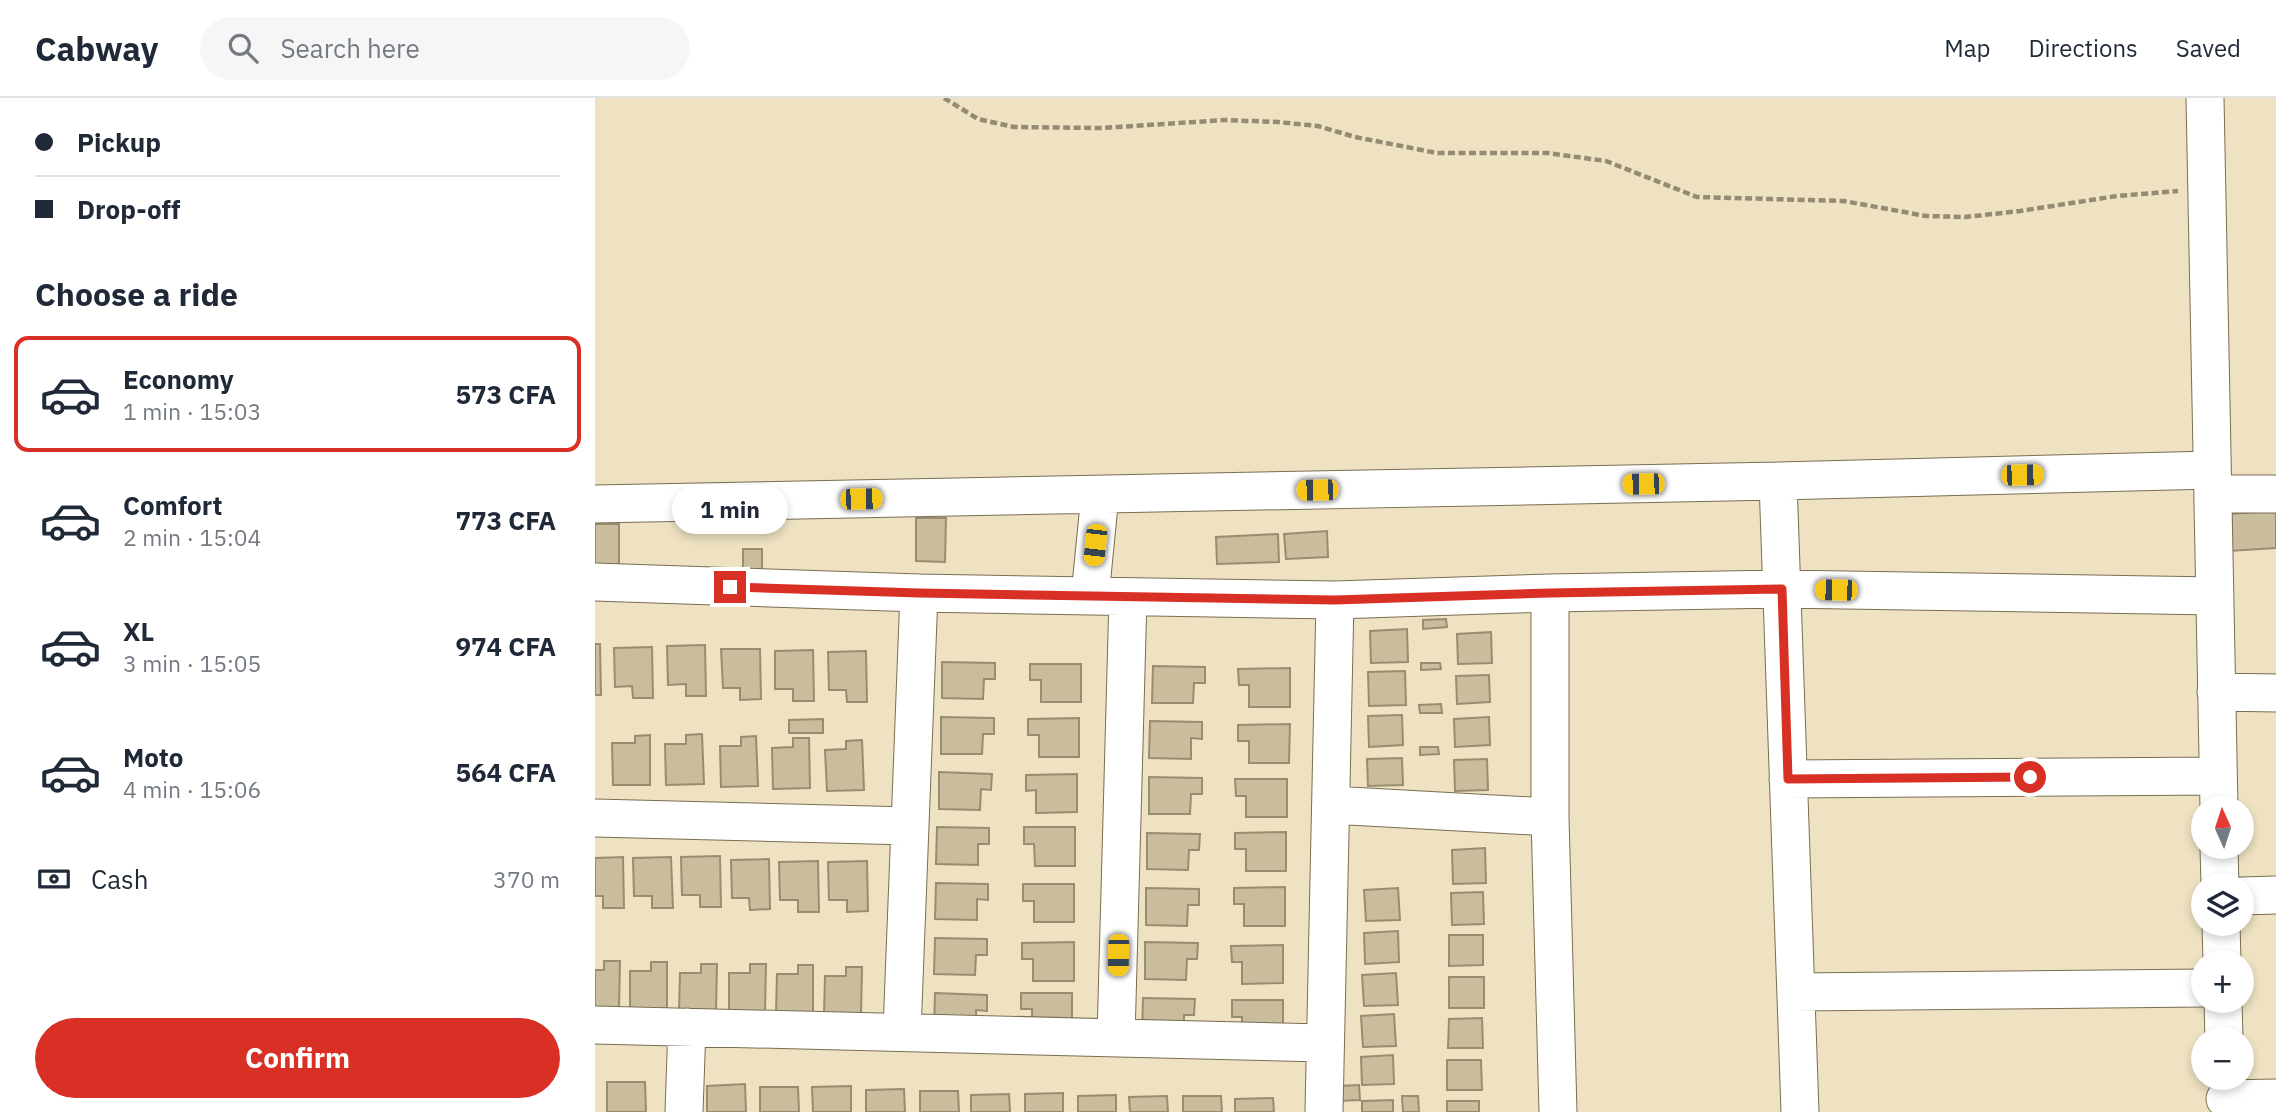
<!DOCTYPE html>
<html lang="en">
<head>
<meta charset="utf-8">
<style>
	:root { --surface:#fff; --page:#f6f6f7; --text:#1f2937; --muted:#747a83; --line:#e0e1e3; --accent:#d93025 }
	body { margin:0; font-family:"IBM Plex Sans",sans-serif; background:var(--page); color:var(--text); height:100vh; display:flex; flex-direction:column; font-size:26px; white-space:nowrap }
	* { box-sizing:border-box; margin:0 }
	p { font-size:23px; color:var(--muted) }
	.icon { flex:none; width:38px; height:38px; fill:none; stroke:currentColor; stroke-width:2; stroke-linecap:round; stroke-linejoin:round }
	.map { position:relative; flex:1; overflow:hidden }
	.side { display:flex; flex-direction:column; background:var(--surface); width:595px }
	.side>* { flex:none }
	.hud { display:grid; align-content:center; height:154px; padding:0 35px; background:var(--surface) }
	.needle { width:46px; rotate:357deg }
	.tools { position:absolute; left:1596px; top:698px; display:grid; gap:14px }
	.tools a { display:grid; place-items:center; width:63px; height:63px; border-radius:50%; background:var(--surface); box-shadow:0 4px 10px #0003; font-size:35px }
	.end { position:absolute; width:32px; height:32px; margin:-16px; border:9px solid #d93025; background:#fff; box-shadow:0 0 0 4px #fff }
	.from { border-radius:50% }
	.bubble { position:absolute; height:49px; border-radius:24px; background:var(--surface); box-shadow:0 4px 10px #0003; font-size:23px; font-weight:700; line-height:49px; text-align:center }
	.car { position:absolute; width:21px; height:42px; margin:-21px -10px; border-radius:9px; box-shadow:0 0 5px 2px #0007; background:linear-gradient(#f5c518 24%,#345 0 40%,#f5c518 0 76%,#345 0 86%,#f5c518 0) }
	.hud b { display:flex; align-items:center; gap:24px; height:66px; font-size:26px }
	.hud b+b { border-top:2px solid var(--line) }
	.hud i { width:18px; height:18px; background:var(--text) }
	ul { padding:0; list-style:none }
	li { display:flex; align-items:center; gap:21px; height:116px; margin:0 14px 10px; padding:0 21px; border:4px solid transparent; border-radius:14px }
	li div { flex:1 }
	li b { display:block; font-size:26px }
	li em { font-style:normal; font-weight:700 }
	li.selected { border-color:var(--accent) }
	li>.icon { width:63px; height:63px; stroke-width:1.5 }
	h2 { padding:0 35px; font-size:32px; line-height:84px }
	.pay { display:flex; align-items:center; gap:18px; height:77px; padding:0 35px; font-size:26px }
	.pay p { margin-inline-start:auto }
	.primary-button { display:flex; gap:14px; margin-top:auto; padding:14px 35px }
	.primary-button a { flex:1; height:80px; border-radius:42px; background:var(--accent); color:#fff; font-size:28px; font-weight:700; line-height:80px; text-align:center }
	header { display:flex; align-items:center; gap:42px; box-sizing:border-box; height:98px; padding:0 35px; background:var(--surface); border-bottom:2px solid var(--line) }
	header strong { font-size:33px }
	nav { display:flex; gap:38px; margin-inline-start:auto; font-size:24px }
	.search { width:490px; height:63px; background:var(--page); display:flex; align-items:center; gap:18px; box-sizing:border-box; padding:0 24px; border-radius:38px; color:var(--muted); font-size:26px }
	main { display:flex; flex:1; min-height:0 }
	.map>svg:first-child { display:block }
</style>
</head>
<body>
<header>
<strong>Cabway</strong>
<div class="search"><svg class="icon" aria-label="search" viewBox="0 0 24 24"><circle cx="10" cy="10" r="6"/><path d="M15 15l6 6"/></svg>Search here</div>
<nav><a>Map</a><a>Directions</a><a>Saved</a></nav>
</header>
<main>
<section class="side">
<div class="hud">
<b><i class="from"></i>Pickup</b>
<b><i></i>Drop-off</b>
</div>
<h2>Choose a ride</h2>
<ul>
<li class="selected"><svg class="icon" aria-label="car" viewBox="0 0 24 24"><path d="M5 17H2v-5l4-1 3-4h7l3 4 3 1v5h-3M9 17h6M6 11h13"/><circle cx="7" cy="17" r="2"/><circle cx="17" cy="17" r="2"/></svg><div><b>Economy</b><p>1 min · 15:03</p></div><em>573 CFA</em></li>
<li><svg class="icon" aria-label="car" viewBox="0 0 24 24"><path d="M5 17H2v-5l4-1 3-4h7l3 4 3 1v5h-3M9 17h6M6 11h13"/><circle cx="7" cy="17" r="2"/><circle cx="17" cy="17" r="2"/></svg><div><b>Comfort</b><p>2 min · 15:04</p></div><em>773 CFA</em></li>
<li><svg class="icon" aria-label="car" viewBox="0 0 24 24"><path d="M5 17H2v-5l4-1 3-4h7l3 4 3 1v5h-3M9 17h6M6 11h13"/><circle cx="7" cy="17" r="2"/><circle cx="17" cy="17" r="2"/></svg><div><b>XL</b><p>3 min · 15:05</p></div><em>974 CFA</em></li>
<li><svg class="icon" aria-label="car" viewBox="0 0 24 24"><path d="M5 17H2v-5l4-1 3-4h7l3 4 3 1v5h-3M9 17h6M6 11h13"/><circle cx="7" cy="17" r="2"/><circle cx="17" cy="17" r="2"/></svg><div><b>Moto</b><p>4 min · 15:06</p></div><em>564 CFA</em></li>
</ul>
<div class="pay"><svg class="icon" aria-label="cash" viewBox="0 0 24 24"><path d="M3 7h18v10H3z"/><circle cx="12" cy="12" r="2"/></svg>Cash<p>370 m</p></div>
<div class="primary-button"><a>Confirm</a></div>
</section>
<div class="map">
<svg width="1681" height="1014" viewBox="0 0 1681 1014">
	<rect width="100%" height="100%" fill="#eee2c2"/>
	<path fill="#c9bd9e" stroke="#988d6f" stroke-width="2" d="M1681 413V450L1634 453 1632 416Z
		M321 420H351L350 464 321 463Z
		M0 426H24V474H0Z
		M732 433 733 459 691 461 689 436Z
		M683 436 684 464 622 466 621 439Z
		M148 451H167V480H148Z
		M851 521 852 529 828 531V522Z
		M812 531 813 564 776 565 775 533Z
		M896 534 897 565 863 566 862 536Z
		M0 546H5L6 597H0Z
		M110 547 111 598H91V586L73 587 72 548Z
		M57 549 58 600H38L37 588 20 589 19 550Z
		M126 551H165L166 601 145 602V590H128Z
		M218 552 219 603H198V591H180V553Z
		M271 553 272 604H252L251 592H234L233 554Z
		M347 564 400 565V581H389L388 601 347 600Z
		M826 565H845L846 571 826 572Z
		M435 566H486V604H446V582H435Z
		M558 568 610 569V585H599L598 605H557Z
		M695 570V609H654V587H644L643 571Z
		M810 573 811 607 774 608 773 574Z
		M894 577 895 604 862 606 861 578Z
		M846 606 847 615H825L824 607Z
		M807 617 808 647 774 649 773 618Z
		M346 619 399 620V636H388L387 656H346Z
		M894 619 895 647 860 649 859 621Z
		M484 620V659H444V637H433V621Z
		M228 621V635H194V622Z
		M555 623 607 624V641L596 640V661L554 660Z
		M695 626 694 665H654V643H643V627Z
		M107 636 109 686 71 687 70 646H91V637Z
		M55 637V687H18L17 645H40V638Z
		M161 638 163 688 126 689 125 648H146V639Z
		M198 640H214L215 690 178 691 177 650 198 649Z
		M267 642 269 692 232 693 230 652 251 651V643Z
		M825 649H843L844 656 825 657Z
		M807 660 808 687 773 688 772 661Z
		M892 661 893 692 860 693 859 662Z
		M344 674 397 676 396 692 386 691 385 712 344 711Z
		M482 676V714L441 715V692L431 693V677Z
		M554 679 607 680V696H596L595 716H554Z
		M640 681H692V719H651V698H641Z
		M342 729 394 730V746H383V767L341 766Z
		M429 729H480V768H440L439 746H429Z
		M691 734V773H651V751H640V735Z
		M552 735 605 736 604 752H594L593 772 552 771Z
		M890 750 891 785 858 786 857 752Z
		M125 758 126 809H105V797H87L86 759Z
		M28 759 29 810H8V798H0V760Z
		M76 759 78 810H57V798H39L38 760Z
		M174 761 175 811 155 812 154 800H137L136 762Z
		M223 763 224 814H203V802H185L184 764Z
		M272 763 273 813 252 814V802H234L233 764Z
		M341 785 393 786V802L382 801V822L340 821Z
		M428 786H479V824H439V803H428Z
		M690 789V828H649V806H639V790Z
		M551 790 604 791V807H593L592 828 551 827Z
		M803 790 805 822 771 823 769 792Z
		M888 794 889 826 857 827 856 795Z
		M803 833 804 864 770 866 769 835Z
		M854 837H888V867L854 868Z
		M340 840 392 841V857H381L380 877 339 876Z
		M479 844V883H438V861H427V845Z
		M550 844 603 845 602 861H592L591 882 550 881Z
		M688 847V885L647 886V864H637L636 848Z
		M9 863H25L24 911H0V872H9Z
		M56 864H72V912H35V873H56Z
		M106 866H122L121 913H84L85 875H106Z
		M155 866H171L170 913H134V875H155Z
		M203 867H218V915L181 914 182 876H203Z
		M251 869H267L266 917 229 916 230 878H251Z
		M801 875 803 907 769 908 767 877Z
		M854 879H889V910H854Z
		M340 895 392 897V913L381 912V933L339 932Z
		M426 895H477V933H437V911H426Z
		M548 900 600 901 599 917H589V938L547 937Z
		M637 902H688V940L647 941V919H637Z
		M799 916 801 948 768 949 766 918Z
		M887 920 888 950H853L854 921Z
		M798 957 799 986 767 987 766 959Z
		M852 962H886L887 992H852Z
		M12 984H50L51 1014H12Z
		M150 986 151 1014H112V988Z
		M764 987 765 1002 743 1003V988Z
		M256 988V1014H218L217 989Z
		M165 989H203L204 1014H165Z
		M309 991 310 1014H271V992Z
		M325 993H363L364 1014H325Z
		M468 995V1014H430V996Z
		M414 996 415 1014H376V997Z
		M521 997V1014H483V998Z
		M572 998 573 1014H535L534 999Z
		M588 998H626L627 1014H588Z
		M807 998H823L824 1014H808Z
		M678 1000 679 1014H640V1001Z
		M798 1002V1014H767V1003Z
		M852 1003H884V1014H852Z"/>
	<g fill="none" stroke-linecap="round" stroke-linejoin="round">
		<g stroke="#796e51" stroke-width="39">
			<path id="minor" d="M1610 0 1624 710
				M1183 383 1205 1014
				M1618 396H1681
				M0 406 1183 383 1617 372
				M0 484 324 495 740 502 955 495 1187 491 1620 498
				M955 495V719L963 1014
				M495 498 505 397
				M1621 594 1681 595
				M1193 681 1623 678
				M736 707 955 719
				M0 720 315 728
				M1624 749 1625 788
				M1647 798 1681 797
				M1626 826 1627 864
				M1201 894 1608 890
				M1628 903 1629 942
				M0 927 730 945
				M307 934 324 495
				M521 940 533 499
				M1630 1001 1681 1000
				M89 1014 92 929
				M729 1014 740 502"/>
		</g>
		<path stroke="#948b74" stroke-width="4.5" stroke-dasharray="7 3.5" stroke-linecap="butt" d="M349 0 383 21 419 29 507 30 630 22 682 24 723 28 760 39 842 55H952L1011 63 1102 99 1249 103 1331 118 1370 119 1425 113 1522 98 1583 93"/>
		<use href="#minor" stroke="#fff" stroke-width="37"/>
	</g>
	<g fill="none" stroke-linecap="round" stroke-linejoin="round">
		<path stroke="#d93025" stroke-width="9" d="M135 489 324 495 740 502 955 495 1187 491 1193 681 1435 679"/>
	</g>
</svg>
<div class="tools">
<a><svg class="needle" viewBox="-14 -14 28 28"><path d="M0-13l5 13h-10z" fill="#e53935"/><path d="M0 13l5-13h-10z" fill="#747a83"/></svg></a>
<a><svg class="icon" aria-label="layers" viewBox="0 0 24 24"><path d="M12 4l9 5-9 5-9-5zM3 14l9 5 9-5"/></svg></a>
<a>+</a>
<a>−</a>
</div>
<i class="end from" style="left:1435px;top:679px"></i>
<i class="end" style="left:135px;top:489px"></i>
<div class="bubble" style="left:77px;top:387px;width:116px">1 min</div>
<i class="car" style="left:1427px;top:377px;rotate:89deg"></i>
<i class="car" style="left:1048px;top:386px;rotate:269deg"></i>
<i class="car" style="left:722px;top:392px;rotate:269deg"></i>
<i class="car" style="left:266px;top:401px;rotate:89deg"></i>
<i class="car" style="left:500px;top:447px;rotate:186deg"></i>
<i class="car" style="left:1241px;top:492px;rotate:271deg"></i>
<i class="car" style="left:523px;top:857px;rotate:181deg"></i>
</div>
</main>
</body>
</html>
